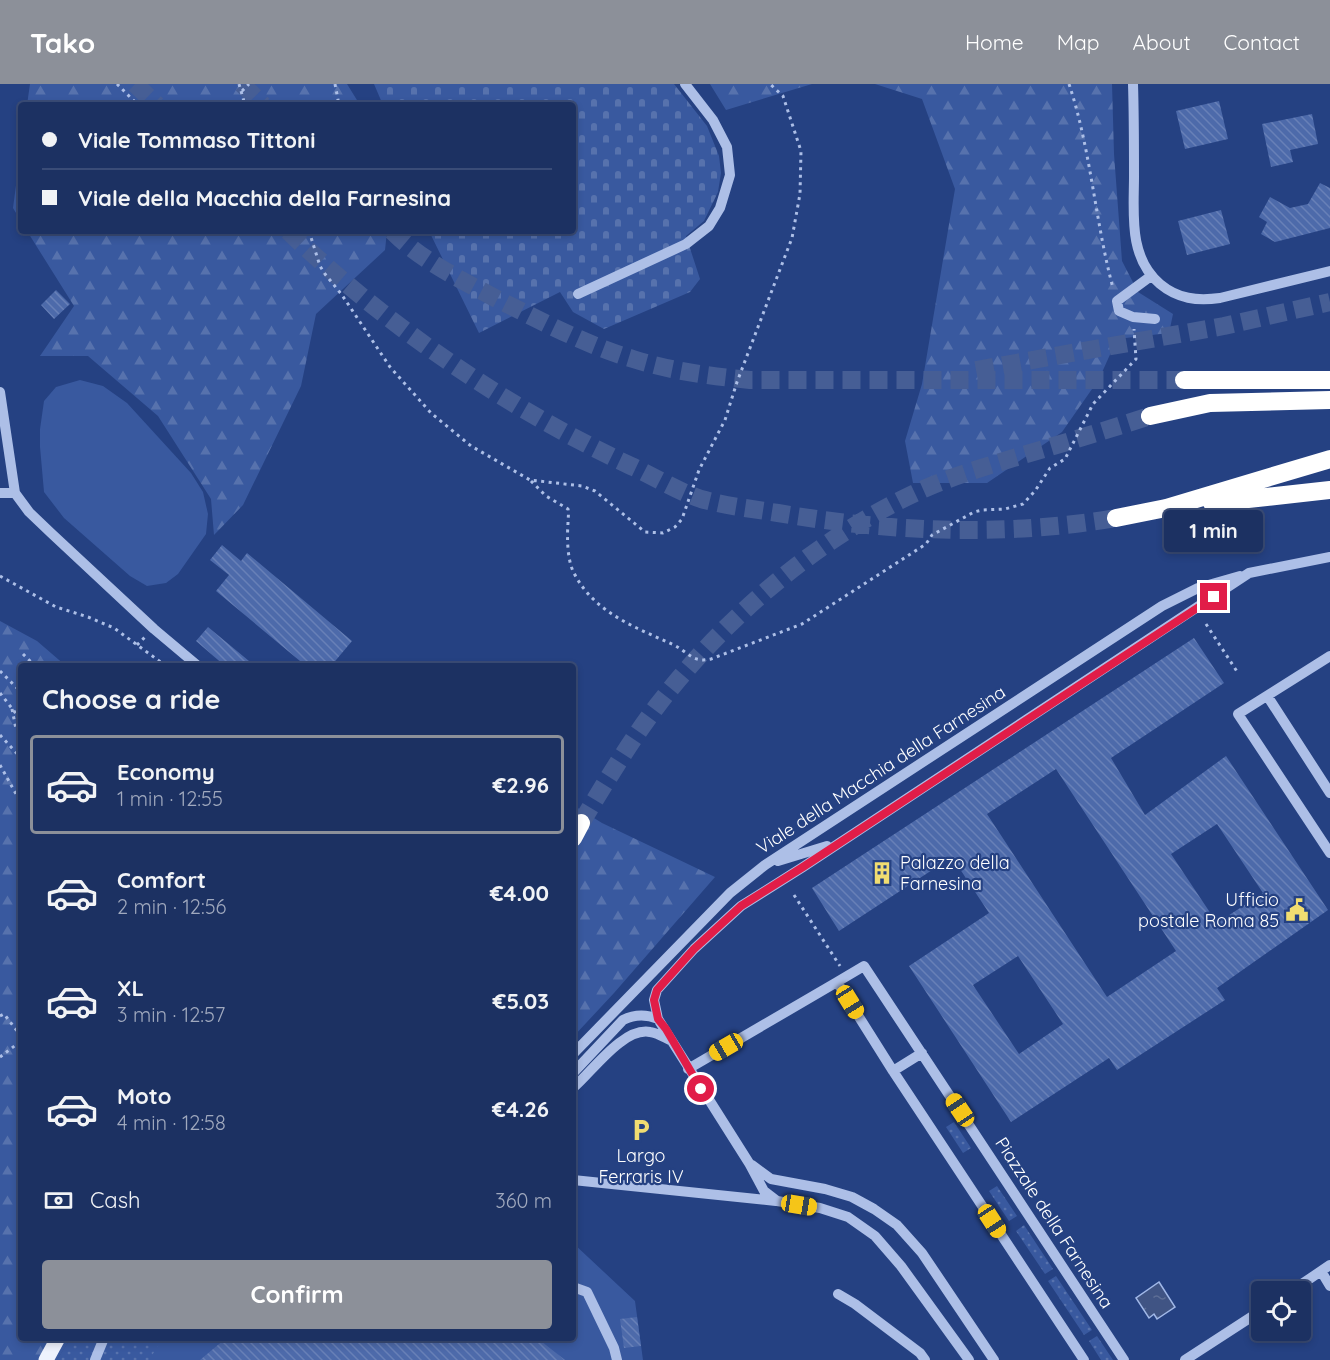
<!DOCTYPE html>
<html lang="en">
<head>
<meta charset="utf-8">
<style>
	:root { --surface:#1c3162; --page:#293d6b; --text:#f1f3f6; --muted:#a0a9be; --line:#3a4c77; --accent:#8c9099 }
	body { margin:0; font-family:Quicksand,sans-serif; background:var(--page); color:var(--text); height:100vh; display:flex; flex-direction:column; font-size:22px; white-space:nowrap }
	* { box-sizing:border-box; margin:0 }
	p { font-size:20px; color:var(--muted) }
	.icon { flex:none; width:33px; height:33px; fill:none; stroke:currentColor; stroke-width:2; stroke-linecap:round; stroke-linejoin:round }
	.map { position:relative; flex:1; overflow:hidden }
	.side { position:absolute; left:18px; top:579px; width:558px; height:678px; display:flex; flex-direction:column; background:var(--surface); border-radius:6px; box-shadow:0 3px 9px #0003,0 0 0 2px var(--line) }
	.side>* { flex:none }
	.guide { position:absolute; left:18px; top:18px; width:558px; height:132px; border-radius:6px; box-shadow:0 3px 9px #0003,0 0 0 2px var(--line); display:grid; align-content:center; height:132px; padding:0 24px; background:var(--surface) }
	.buttons { position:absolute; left:1251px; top:1197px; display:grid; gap:12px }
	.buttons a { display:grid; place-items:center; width:60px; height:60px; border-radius:6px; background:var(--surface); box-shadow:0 3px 9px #0003,0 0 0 2px var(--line); font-size:30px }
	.end { position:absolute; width:27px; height:27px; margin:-14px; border:8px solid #e11d48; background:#fff; box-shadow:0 0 0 3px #fff }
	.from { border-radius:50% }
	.bubble { position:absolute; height:42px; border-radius:6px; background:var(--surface); box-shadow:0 3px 9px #0003,0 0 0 2px var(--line); font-size:20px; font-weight:700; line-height:42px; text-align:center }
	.car { position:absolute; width:18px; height:36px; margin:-18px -9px; border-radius:8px; box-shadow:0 0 4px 2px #0007; background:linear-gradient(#f5c518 24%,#345 0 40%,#f5c518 0 76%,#345 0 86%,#f5c518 0) }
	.guide b { display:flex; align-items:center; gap:21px; height:57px; font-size:22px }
	.guide b+b { border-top:2px solid var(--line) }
	.guide i { width:15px; height:15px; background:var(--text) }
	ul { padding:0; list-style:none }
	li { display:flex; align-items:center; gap:18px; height:99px; margin:0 12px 9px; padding:0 12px; border:3px solid transparent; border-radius:6px }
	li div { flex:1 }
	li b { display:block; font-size:22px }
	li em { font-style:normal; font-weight:700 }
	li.active { border-color:var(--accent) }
	li>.icon { width:54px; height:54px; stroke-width:1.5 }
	h2 { padding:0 24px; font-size:27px; line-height:72px }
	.pay { display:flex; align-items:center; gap:15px; height:66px; padding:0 24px; font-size:22px }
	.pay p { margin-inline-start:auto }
	.cta { display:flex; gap:12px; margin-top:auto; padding:12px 24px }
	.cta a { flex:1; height:69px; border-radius:6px; background:var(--accent); color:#fff; font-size:24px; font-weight:700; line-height:69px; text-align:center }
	header { display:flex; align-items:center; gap:36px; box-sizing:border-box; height:84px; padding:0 30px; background:var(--accent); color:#fff }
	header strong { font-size:28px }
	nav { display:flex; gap:33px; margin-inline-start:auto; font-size:21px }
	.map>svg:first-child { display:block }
</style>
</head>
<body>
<header>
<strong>Tako</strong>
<nav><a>Home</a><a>Map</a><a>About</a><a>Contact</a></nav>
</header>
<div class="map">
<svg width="1330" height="1276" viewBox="0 0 1330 1276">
	<defs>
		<pattern id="forest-firs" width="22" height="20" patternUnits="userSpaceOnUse" patternTransform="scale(1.5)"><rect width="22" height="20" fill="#39599f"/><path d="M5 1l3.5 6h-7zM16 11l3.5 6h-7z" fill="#5772ad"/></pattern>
		<pattern id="cemetery-stones" width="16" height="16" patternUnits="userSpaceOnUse" patternTransform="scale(1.5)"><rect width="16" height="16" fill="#39599f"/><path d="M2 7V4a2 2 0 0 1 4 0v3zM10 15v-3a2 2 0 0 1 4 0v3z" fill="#5772ad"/></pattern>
		<pattern id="garden-dots" width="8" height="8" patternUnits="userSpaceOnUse" patternTransform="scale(1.5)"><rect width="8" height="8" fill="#39599f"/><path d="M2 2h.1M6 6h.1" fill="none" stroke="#5772ad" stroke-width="1.8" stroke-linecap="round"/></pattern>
		<pattern id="water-ripples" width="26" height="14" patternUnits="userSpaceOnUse" patternTransform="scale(1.5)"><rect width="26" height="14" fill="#405484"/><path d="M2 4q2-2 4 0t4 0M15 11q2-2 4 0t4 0" fill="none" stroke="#5d6e96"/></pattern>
		<pattern id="building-back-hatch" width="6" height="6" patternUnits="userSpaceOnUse" patternTransform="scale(1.5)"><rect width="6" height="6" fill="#4d6aaa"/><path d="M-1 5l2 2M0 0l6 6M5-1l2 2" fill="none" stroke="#6880b7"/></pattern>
	</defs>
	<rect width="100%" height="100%" fill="#254182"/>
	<path fill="#39599f" d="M80 296 103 302 127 319 191 389 203 408 208 430 206 450 178 490 166 499 147 502 130 492 64 434 44 408 40 363V345L44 317 56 303Z
		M573 1159 635 1217 643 1276H57L71 1254H573Z"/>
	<path fill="url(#forest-firs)" d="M30 0H347L360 21H27Z
		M710 0H812L726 26Z
		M875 0H1112L1114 70 1122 177 1138 208 1173 230 1169 249 1117 255 1099 295 1062 348 987 399H913L905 357 922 300 955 105 922 15Z
		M21 64V137L13 124Z
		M27 147H387L385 166 316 230 301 302 243 421 214 451 211 415 158 332 88 272H40L74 222Z
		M0 537 37 557 66 582H21V1254H71L57 1276H0Z
		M573 721 602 739 715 793 614 909 573 953Z"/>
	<path fill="url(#cemetery-stones)" d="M374 0H674L707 42 719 72 721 89 718 108 704 137 686 152 700 195 690 208 604 245 573 228 560 208 479 249 429 147H573V21H383Z"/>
	<path fill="url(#garden-dots)" d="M954 1038 971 1064 963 1069 946 1043Z
		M997 1102 1017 1132 1009 1137 989 1107Z
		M1024 1141 1053 1185 1045 1190 1016 1147Z
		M1056 1192 1092 1246 1084 1251 1048 1197Z
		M1097 1252 1113 1276H1101L1089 1257Z
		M71 1254H163L149 1276H57Z"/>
	<path fill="url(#water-ripples)" stroke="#a1b8e8" stroke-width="1.5" d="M1159 1198 1175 1223 1157 1235 1154 1230 1149 1234 1136 1214Z"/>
	<path fill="url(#building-back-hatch)" fill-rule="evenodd" d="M1219 17 1228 55 1185 65 1176 27Z
		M1312 30 1318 60 1290 66 1293 78 1271 83 1262 40Z
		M1320 99 1330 104V144L1275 158 1261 150 1267 138 1259 133 1270 113 1290 124 1308 120Z
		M1221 126 1230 160 1187 171 1178 137Z
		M56 206 70 220 54 235 41 221Z
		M222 461 241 477 247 469 352 557 331 582H306L216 507 229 491 210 476Z
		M208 543 255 582H225L196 557Z
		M1194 554 1224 599 1111 674 1145 731 1226 672 1328 826 1217 904 1225 916 1117 986 1109 974 1011 1038 909 882 989 829 952 773 839 847 812 804ZM1056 685 1176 867 1107 913 987 730ZM1217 740 1263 809 1217 839 1171 770ZM1018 872 1063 940 1019 970 973 901Z
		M637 1233 641 1262 624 1264 620 1235Z
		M229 1254H537L565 1276H200L225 1255 227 1256Z"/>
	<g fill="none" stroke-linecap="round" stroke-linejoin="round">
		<path stroke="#465e95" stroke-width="18" stroke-dasharray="18 9" stroke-linecap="butt" d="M135 0 157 21
			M242 0 263 21
			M288 147C388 243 505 323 631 382 653 392 677 407 701 415 726 422 753 425 778 429 888 448 1006 453 1116 434
			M392 147C422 177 461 196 499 216 543 238 586 261 633 275 671 287 710 292 750 296H1184
			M976 286 1224 242 1330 218
			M581 739C605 699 629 659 657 622 726 532 822 450 926 404 956 391 988 382 1020 372 1064 359 1107 346 1150 332"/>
		<path stroke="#adbfe7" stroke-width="3" stroke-dasharray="3 4.5" stroke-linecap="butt" d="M117 0 138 21
			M239 0 245 21
			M335 0 339 21
			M1069 0C1091 66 1095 137 1113 204
			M242 7 249 0
			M309 147 320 182 325 190 342 211 390 283 431 329 471 362 530 396 582 402 595 407 645 448 663 449 675 443 682 435 699 386 725 336 737 298 792 154 800 110 801 67 783 12 770 0
			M531 397 546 412 568 425C569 431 568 433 568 439 567 453 567 476 574 489 594 529 637 544 674 561 689 569 693 579 711 575L802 540 926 460 932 451 974 428 982 426 1005 425 1023 420 1035 407 1050 384 1065 375 1093 320 1136 275 1134 245
			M0 492 56 523 88 533 114 544 166 582
			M1206 540 1238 589
			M137 561 146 552
			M23 570 35 582
			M0 587 21 608
			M0 609 21 636
			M12 625 16 645 21 651
			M0 651 21 674
			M0 681 21 719
			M794 811 840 882
			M0 932 4 930 21 952
			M0 973 21 957"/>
		<path stroke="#adbfe7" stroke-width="10" d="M1133 0C1134 31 1134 61 1134 92 1134 129 1128 173 1160 200 1178 215 1197 217 1220 214L1330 187
			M1151 192 1117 217 1119 227 1133 233 1155 235
			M578 210 686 160 709 142 720 124 730 91 727 63 713 36 685 0
			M0 308 15 409 29 428 51 449 154 545 198 582
			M0 409H15
			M1330 572 1238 630 1330 769
			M1268 613 1330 709
			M778 777 827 762
			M573 970 730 809 765 781 1162 522 1198 504 1240 492
			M688 985 837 898
			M893 987 922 969
			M573 989 623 936C635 930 646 930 658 935
			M573 1004C592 988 623 943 650 948 658 949 665 954 672 957
			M752 1081 771 1095 825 1105 852 1113 874 1125 897 1141 922 1169 994 1276
			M573 1096 776 1117
			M1321 1187 1330 1202
			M573 1203 587 1208 614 1264 617 1276
			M1290 1208 1330 1181
			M838 1210 855 1220 920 1269 925 1276
			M95 1276 104 1254
			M969 1276 901 1182 875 1152 848 1133 820 1124 777 1117 764 1107 749 1079 658 935 654 916 657 906 694 865 741 822 803 783 1249 489 1330 473
			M1084 1276 893 987 837 898 864 882 1124 1276
			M1185 1276 1262 1226"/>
		<path stroke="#eef2fd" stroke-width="15" d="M46 1276 58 1254"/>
		<path stroke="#fff" stroke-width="18" d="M1184 296H1330
			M1150 332 1210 319 1330 316
			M1212 419 1330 406
			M1116 434 1166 424 1330 375
			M573 754 581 739"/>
	</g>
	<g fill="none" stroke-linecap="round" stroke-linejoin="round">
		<path stroke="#e11d48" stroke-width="8" d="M701 1005 666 945 658 935 654 916 657 906 694 865 741 822 803 783 1214 513"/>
	</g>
	<defs>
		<g id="building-bare" transform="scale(1.8)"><path d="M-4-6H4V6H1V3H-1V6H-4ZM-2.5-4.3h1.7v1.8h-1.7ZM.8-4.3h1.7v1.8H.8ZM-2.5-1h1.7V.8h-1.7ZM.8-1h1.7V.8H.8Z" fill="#f1dd71" stroke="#254182" stroke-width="2.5" paint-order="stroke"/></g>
		<g id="civic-bare" transform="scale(1.8)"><path d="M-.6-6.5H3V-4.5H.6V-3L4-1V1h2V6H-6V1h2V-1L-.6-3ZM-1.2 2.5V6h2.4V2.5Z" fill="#f1dd71" stroke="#254182" stroke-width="2.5" paint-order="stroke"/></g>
		<g id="parking-bare" transform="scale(1.8)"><path d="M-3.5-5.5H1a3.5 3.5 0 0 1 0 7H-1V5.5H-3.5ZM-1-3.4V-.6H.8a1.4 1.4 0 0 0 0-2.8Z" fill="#f1dd71" stroke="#254182" stroke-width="2.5" paint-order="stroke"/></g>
	</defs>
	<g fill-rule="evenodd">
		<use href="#building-bare" x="882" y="789"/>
		<use href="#civic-bare" x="1297" y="826"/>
		<use href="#parking-bare" x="641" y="1046"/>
	</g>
	<g text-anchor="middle" stroke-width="4.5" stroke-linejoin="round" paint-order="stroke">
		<g font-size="18" fill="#fff" stroke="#254182">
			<text transform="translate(881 686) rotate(-33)" y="6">Viale della Macchia della Farnesina</text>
			<text transform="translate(1054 1139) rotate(57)" y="6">Piazzale della Farnesina</text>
		</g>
		<g font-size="18" fill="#fff" stroke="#254182" text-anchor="start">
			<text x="900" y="785">Palazzo della<tspan x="900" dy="21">Farnesina</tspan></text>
			<text x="1279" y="822" text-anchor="end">Ufficio<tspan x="1279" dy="21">postale Roma 85</tspan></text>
			<text x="641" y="1078" text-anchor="middle">Largo<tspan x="641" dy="21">Ferraris IV</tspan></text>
		</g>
	</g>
</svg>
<div class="buttons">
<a><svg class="icon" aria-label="locate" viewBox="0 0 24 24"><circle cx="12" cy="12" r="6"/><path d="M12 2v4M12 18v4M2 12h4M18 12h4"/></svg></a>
</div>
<i class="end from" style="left:701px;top:1005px"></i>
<i class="end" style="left:1214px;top:513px"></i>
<div class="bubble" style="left:1164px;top:426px;width:99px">1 min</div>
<i class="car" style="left:850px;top:918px;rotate:148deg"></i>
<i class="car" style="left:726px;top:963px;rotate:240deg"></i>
<i class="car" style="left:960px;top:1026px;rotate:326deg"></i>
<i class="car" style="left:799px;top:1121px;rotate:99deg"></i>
<i class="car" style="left:992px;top:1137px;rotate:147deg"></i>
<div class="guide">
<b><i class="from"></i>Viale Tommaso Tittoni</b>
<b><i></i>Viale della Macchia della Farnesina</b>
</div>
<section class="side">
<h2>Choose a ride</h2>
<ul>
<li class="active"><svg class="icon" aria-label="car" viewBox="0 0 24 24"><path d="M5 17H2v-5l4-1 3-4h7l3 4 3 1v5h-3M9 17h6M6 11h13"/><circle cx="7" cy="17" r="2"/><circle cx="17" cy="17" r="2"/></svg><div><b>Economy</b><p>1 min · 12:55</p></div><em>€2.96</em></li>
<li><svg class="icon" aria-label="car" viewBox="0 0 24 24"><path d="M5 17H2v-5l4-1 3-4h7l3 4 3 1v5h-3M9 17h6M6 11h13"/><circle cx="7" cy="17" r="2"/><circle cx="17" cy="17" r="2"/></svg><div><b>Comfort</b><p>2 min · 12:56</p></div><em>€4.00</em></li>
<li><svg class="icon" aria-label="car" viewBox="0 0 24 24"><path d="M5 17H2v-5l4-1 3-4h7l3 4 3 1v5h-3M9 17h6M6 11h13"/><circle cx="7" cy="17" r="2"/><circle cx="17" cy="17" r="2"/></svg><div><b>XL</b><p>3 min · 12:57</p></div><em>€5.03</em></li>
<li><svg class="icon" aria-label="car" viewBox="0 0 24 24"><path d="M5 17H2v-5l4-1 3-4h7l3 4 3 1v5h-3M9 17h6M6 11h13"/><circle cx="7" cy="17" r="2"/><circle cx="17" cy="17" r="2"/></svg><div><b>Moto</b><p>4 min · 12:58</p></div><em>€4.26</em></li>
</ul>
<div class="pay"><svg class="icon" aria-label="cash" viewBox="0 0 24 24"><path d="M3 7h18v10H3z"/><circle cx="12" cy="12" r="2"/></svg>Cash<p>360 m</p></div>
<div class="cta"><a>Confirm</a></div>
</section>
</div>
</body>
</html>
